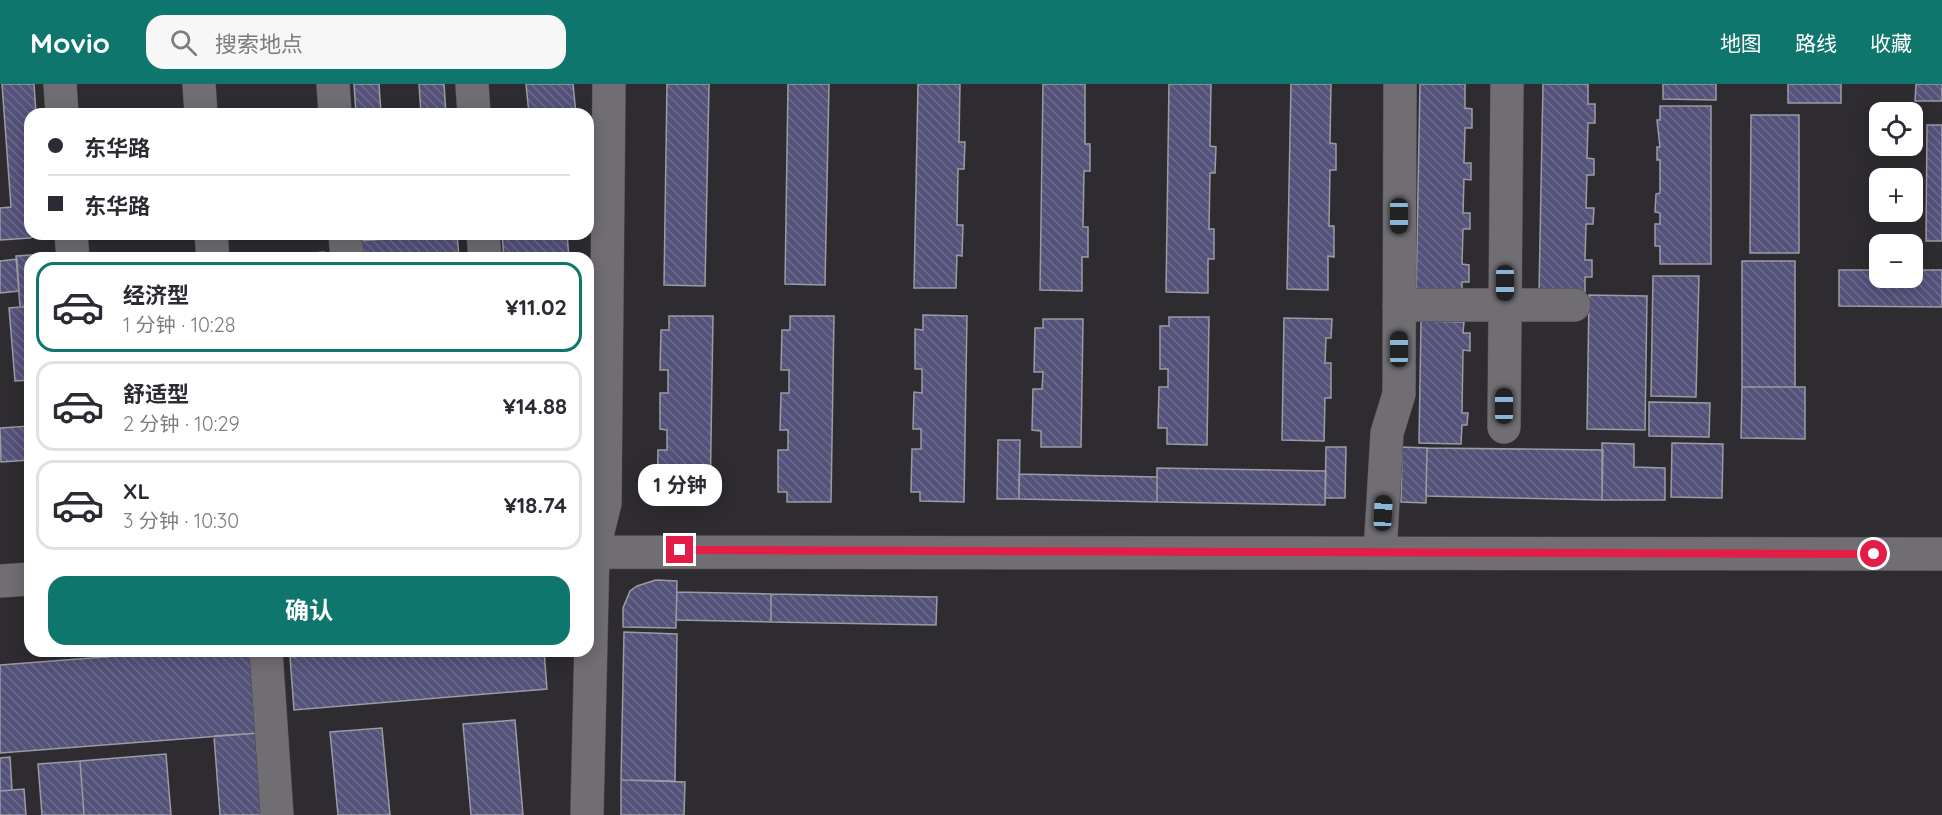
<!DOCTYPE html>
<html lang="zh">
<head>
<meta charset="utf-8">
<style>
	:root { --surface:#fff; --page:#f7f7f7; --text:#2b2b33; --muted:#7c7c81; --line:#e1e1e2; --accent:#0f766e }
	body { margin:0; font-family:Quicksand,"Noto Sans SC",sans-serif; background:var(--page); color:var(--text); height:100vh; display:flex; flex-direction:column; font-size:22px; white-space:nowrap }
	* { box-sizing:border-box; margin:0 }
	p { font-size:20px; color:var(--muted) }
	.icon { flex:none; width:33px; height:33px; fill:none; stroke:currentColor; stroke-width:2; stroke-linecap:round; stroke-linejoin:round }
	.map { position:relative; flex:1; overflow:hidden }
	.sheet { position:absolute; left:24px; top:168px; width:570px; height:405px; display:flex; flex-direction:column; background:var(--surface); border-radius:18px; box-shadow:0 3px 15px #0003 }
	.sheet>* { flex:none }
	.top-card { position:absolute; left:24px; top:24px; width:570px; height:132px; border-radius:18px; box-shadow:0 3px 15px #0003; display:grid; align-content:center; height:132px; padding:0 24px; background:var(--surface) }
	.fabs { position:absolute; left:1869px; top:18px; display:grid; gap:12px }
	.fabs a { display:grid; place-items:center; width:54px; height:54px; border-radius:12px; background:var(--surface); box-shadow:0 3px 15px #0003; font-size:30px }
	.end { position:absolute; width:27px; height:27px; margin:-14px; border:8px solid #e11d48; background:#fff; box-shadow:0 0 0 3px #fff }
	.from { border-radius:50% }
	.bubble { position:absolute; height:42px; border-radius:18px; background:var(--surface); box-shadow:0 3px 15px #0003; font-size:20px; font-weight:700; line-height:42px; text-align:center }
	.car { position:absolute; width:18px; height:36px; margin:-18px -9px; border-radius:8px; box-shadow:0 0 4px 2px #0007; background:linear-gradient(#222 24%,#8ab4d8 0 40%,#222 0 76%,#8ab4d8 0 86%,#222 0) }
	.top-card b { display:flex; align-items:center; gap:21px; height:57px; font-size:22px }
	.top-card b+b { border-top:2px solid var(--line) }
	.top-card i { width:15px; height:15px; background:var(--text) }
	ul { padding:10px 0 0; list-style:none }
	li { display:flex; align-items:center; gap:18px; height:90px; margin:0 12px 9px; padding:0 12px; border:3px solid var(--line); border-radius:18px }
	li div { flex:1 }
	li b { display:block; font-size:22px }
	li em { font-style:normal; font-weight:700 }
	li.selected { border-color:var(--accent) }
	li>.icon { width:54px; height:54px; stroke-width:1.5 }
	.action { display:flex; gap:12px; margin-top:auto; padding:12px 24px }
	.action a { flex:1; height:69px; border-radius:18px; background:var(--accent); color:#fff; font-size:24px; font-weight:700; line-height:69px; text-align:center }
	header { display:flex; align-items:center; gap:36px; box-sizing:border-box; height:84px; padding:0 30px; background:var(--accent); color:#fff }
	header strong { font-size:28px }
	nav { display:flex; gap:33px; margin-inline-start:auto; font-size:21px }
	.search { width:420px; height:54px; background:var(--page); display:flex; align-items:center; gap:15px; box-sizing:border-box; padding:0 21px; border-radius:18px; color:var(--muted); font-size:22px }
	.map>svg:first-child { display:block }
</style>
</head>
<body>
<header>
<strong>Movio</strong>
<div class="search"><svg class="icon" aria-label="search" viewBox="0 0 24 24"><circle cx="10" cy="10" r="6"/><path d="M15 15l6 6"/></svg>搜索地点</div>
<nav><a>地图</a><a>路线</a><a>收藏</a></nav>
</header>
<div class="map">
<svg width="1942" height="731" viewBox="0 0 1942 731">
	<defs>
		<pattern id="building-back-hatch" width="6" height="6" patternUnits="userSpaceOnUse" patternTransform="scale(1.5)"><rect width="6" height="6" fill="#55527a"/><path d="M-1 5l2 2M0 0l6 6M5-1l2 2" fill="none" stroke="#6d6b8d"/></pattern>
	</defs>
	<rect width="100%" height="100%" fill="#2f2c31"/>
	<path fill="url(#building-back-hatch)" stroke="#9b9ba2" stroke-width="1.5" d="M2 0H34L36 30H30V150H39L30 154 0 156V124L11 123Z
		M354 0H379L381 30H356Z
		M419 0H444L446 30H421Z
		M526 0H573L576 30H529Z
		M667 0H709L705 202 664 201Z
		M788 0H829L825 201 785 200Z
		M918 0H960L959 58H965L964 85H958L957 141H963L962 172 957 171 956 204H914Z
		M1043 0H1085V60H1090V87H1084L1083 143H1088V173H1082V207L1040 206Z
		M1169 0H1211L1210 62 1216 63 1215 89H1210L1209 145H1214V175H1208V209L1166 208Z
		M1291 0H1331L1330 59 1336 60V86H1330L1329 142H1334V173L1328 172V206L1287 205Z
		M1420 0H1465V24L1472 25V44H1465L1464 79H1471V96L1464 95 1463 129H1470V145H1463L1462 180 1469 181V198H1462V214L1416 213Z
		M1543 0H1588V20H1595V39H1588L1587 74 1594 75V91H1587L1586 124H1594L1593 140H1586L1585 176H1592V193H1585V209L1539 208Z
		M1663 0H1716V16L1663 15Z
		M1788 0H1841V19H1788Z
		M1916 0H1942V17H1915Z
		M1660 22H1711V180H1660V162H1655V140H1660V129L1655 128 1656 110 1660 109V76H1657V63H1660L1657 36H1660Z
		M1751 31H1799V169H1750Z
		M1927 41H1942V157H1926Z
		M457 150 459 174H359L358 157Z
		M567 150 569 174H504L502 151Z
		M324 168 325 174H293V171Z
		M46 170V174H30V223H20L16 172Z
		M17 175 19 207 0 209V177Z
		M1742 177H1795V303H1742Z
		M1839 186H1880V194H1912V186H1942V223L1839 222Z
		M1653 192H1699L1696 313 1651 312Z
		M1589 211 1647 212 1645 346 1587 345Z
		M20 223H30V296L15 297 9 224Z
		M923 231 967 232 964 418 920 417V408H911L912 365H921V345H913L914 308 922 309V285H915V245L923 246Z
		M669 232H713L710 419 666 418V409L657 408 658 366H667V346L660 345V309H668V286H660L661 246H669Z
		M790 232H834L831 418H787V408H778V366H788V346H780L781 309H789V286H781L782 246H790Z
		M1169 233H1209L1207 361 1167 360V344H1158L1159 303H1168V285H1160V242H1169Z
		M1284 234 1332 235 1331 254H1326L1325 279H1331V314H1325L1324 357 1282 356Z
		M1043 235H1083L1081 363H1041V347L1032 346 1033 305H1042L1043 288H1034L1035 244H1043Z
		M1421 237 1464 238 1463 249H1470V267L1463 266 1462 329H1468L1467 341H1462L1461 360 1419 359Z
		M1742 303H1805V355L1741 354Z
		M1649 318 1710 319 1709 353 1649 352Z
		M30 342V376L1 378 0 344Z
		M998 356H1020L1019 415H997Z
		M1602 359 1634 360V383L1665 384V416H1602Z
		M1672 359 1723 360 1722 414 1671 413Z
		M1326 363H1346L1345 414H1325Z
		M1402 363 1427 364 1426 419 1401 418Z
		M1427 364 1603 366 1602 416 1426 412Z
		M1157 384 1326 387 1325 421 1157 418Z
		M1019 390 1157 393V418L1019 415Z
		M656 496 677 497 676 544 623 543V524L630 507 637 502Z
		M677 508 771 510V538L676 536Z
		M771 510 937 513 936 541 771 538Z
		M624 548 677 550 675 697 621 696Z
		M182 567H251L258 649 0 669V581Z
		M354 567H544L547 605 294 626 290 573Z
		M515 636 523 731H471L463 640Z
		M382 644 390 731H338L330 648Z
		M258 649 265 731H220L214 652Z
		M166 670 171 731H84L80 677Z
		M10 673 12 706 0 707V674Z
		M80 677 84 731H42L38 680Z
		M621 696 685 698 684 731H621Z
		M24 705 26 731H0V707Z"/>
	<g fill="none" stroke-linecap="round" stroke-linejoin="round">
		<g stroke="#4d4b4f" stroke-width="34">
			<path id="minor" d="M60 0 62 30
				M199 0 201 30
				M333 0 335 30
				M472 0 474 30
				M71 150 73 174
				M211 150 213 174
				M345 150 347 174
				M483 150 485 174
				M1399 221H1574
				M1504 343 1507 0
				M588 468 1942 470
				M1380 469 1387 349 1399 310 1400 0
				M0 497 30 495
				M266 567 277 731
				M587 731 593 468 605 419 609 0"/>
		</g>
		<use href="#minor" stroke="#706d73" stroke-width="33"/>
	</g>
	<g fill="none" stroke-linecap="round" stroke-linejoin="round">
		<path stroke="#e11d48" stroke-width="8" d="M680 466 1874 470"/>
	</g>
</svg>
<div class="fabs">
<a><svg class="icon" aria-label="locate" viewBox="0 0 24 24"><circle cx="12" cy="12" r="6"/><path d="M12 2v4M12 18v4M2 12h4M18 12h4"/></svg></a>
<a>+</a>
<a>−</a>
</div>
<i class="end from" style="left:1874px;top:470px"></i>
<i class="end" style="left:680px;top:466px"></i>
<div class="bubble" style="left:638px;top:380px;width:84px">1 分钟</div>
<i class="car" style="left:1399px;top:132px;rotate:180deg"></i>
<i class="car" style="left:1505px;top:199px;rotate:180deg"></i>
<i class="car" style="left:1399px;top:265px;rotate:0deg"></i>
<i class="car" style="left:1504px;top:322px;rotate:0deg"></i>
<i class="car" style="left:1383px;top:429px;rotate:3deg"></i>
<div class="top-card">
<b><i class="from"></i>东华路</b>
<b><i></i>东华路</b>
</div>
<section class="sheet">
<ul>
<li class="selected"><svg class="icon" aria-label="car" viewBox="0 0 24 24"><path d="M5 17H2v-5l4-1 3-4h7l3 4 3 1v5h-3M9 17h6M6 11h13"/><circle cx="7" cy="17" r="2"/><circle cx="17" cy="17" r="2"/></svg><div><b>经济型</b><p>1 分钟 · 10:28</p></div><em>¥11.02</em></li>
<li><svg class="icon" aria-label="car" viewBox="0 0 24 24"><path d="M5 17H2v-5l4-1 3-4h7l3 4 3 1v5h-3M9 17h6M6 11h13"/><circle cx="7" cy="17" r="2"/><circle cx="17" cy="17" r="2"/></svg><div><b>舒适型</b><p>2 分钟 · 10:29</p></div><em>¥14.88</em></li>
<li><svg class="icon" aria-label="car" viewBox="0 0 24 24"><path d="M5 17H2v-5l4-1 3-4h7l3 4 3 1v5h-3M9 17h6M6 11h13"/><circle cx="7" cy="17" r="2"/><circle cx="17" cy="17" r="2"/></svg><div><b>XL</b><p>3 分钟 · 10:30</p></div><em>¥18.74</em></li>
</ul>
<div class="action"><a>确认</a></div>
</section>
</div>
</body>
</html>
